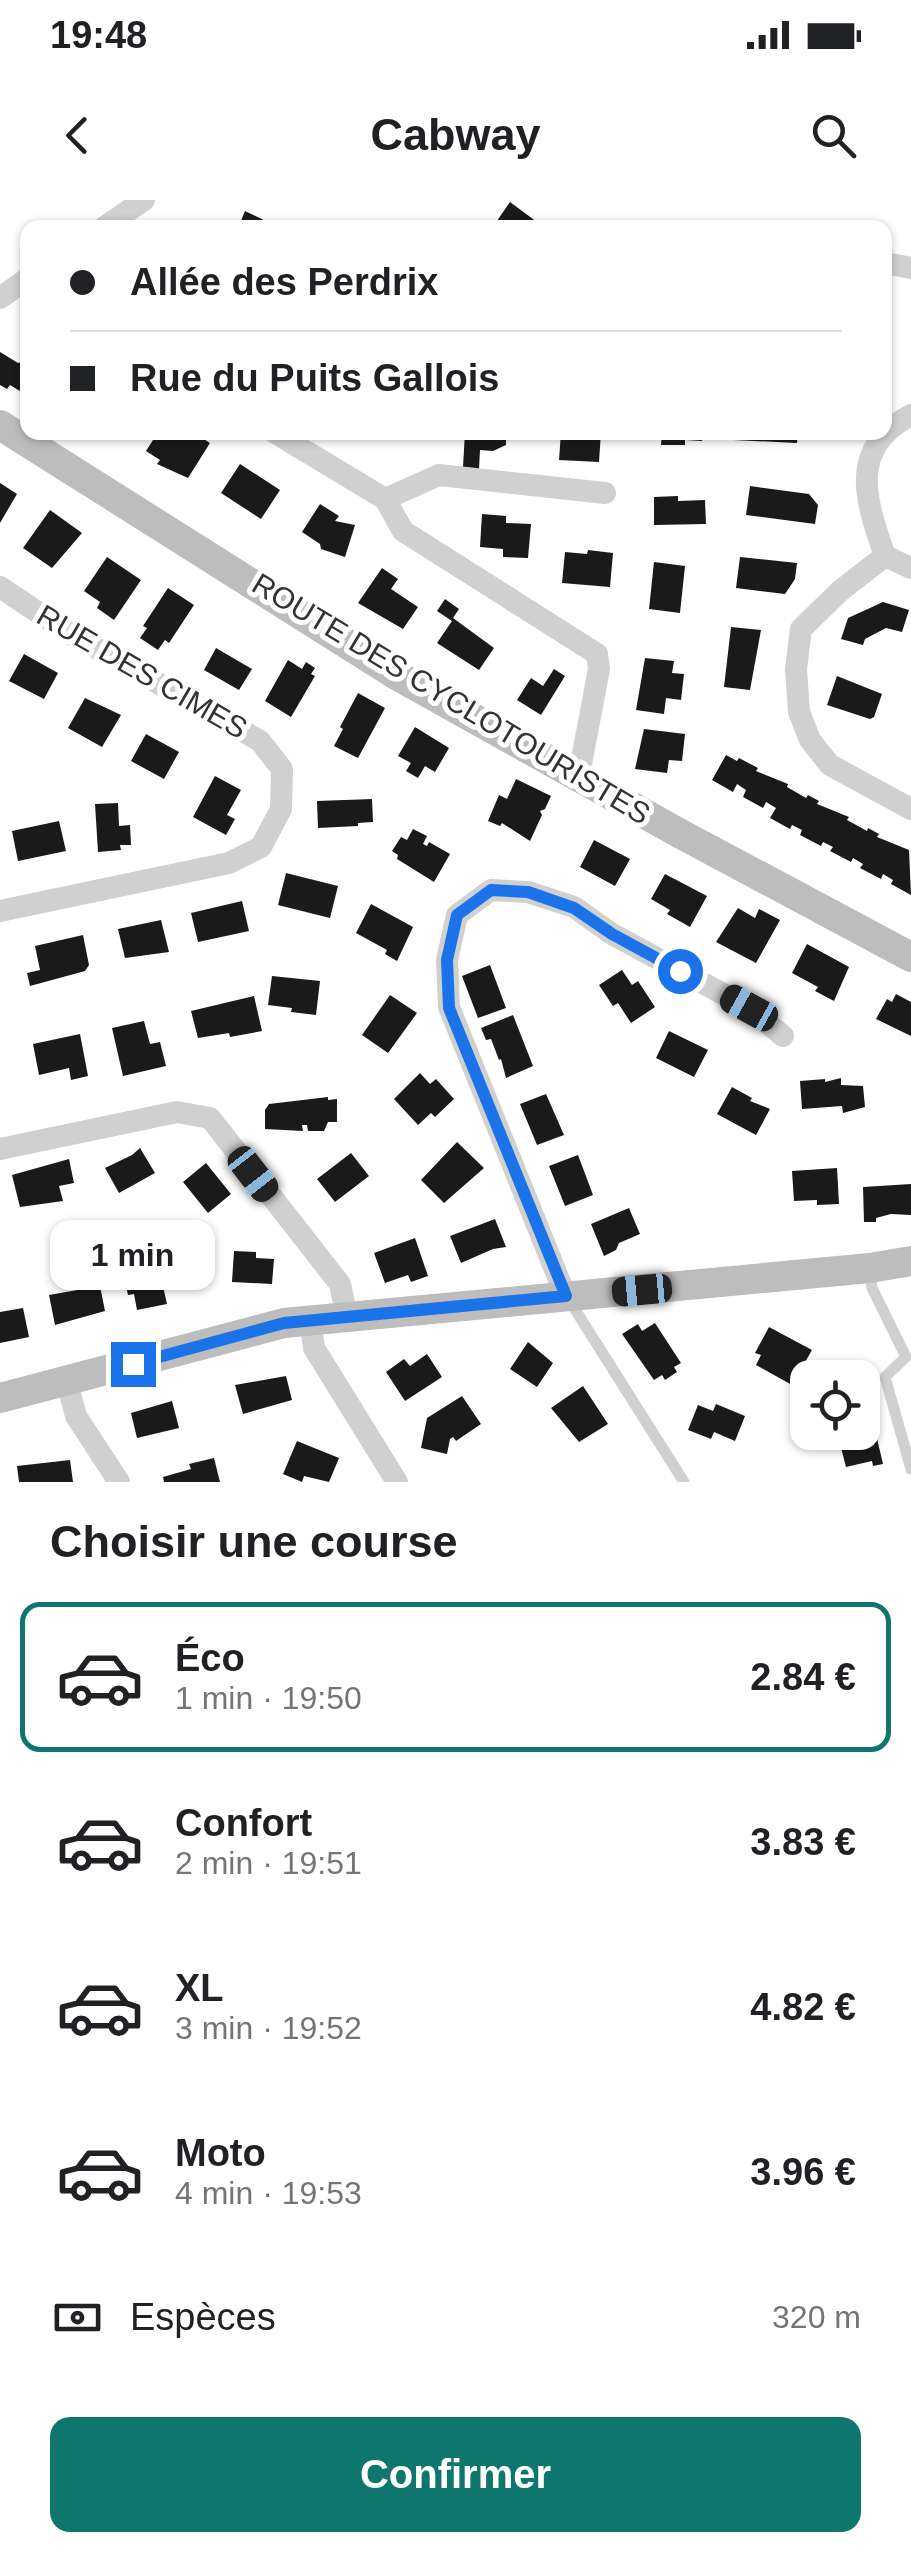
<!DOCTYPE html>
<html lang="fr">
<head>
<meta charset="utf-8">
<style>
	:root { --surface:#fff; --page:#f6f6f6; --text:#202124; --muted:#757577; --line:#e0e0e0; --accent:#0f766e }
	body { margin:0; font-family:Arial,sans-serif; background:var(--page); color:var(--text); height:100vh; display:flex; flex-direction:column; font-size:38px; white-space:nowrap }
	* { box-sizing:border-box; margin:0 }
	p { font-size:32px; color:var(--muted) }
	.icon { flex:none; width:55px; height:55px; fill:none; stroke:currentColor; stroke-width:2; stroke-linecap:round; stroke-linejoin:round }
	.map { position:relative; height:1282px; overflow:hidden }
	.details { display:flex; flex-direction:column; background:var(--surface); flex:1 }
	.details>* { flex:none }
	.guide { position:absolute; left:20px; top:20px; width:872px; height:220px; border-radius:20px; box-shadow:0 2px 8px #0004; display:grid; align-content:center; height:220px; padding:0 50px; background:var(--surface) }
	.buttons { position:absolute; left:790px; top:1160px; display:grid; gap:20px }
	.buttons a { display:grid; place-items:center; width:90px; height:90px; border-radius:20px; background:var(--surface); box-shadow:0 2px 8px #0004; font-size:50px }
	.end { position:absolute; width:45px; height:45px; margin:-22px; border:12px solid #1a73e8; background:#fff; box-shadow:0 0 0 5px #fff }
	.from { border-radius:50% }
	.bubble { position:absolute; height:70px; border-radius:20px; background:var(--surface); box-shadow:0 2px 8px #0004; font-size:32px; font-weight:800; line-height:70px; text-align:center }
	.car { position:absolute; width:30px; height:60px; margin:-30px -15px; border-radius:12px; box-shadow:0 0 8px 2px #0007; background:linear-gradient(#222 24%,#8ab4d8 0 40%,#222 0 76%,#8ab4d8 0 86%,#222 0) }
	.guide b { display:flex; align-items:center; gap:35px; height:95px; font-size:38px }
	.guide b+b { border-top:2px solid var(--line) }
	.guide i { width:25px; height:25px; background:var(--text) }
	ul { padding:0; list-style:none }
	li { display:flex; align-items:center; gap:30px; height:150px; margin:0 20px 15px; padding:0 30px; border:5px solid transparent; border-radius:20px }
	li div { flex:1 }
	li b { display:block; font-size:38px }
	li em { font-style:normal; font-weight:800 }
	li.on { border-color:var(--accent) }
	li>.icon { width:90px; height:90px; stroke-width:1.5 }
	h2 { padding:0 50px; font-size:45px; line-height:120px }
	.pay { display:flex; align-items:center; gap:25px; height:110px; padding:0 50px; font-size:38px }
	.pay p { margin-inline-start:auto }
	.action { display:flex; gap:20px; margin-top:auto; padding:20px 50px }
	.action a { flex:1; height:115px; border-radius:20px; background:var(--accent); color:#fff; font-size:40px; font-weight:800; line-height:115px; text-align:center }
	.status { display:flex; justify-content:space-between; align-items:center; height:70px; padding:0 50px; background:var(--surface); direction:ltr }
	.status svg { height:28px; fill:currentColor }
	header { display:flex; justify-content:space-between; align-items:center; height:130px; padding:0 50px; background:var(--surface); font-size:45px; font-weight:800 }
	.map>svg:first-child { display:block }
</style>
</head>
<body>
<div class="status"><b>19:48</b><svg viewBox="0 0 49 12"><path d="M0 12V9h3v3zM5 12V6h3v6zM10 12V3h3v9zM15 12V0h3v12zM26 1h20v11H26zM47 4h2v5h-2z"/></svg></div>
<header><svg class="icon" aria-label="back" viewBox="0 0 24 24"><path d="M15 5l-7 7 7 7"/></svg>Cabway<svg class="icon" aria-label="search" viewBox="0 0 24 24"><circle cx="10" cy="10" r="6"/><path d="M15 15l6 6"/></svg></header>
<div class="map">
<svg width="911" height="1282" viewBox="0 0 911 1282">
	<rect width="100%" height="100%" fill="#fff"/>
	<path fill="#1a1a1a" d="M510 2 545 28H492Z
		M245 11 280 28H238Z
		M0 152 18 163 24 161 28 156V196L10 185 7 189 0 185Z
		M158 232H193L210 243 188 278 157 264 160 260 146 251Z
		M465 232H506V245L493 251 480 250 479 269 463 267Z
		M561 232H601L599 262 559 260Z
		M662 232H703L702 241 685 240V245H661Z
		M733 232H798L797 243 733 240Z
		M240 264 280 290 261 319 221 293Z
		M0 283 17 294 0 323Z
		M750 286 809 294 818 305 815 324 746 315Z
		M678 296V301L705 300 706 324 654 325V297Z
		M320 304 339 316 335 321 355 325 345 357 321 349 320 344 302 332Z
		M50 310 82 333 52 368 23 348Z
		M482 314 506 316V323L531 324 528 358 503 357V349L480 347Z
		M588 350 613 353 610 387 562 383 565 352 587 354Z
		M107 357 141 380 114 420 97 408 100 402 84 391Z
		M740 357 797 363 795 379 785 394 736 388Z
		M654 362 685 366 680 413 649 409Z
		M382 368 398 379 391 389 418 407 403 429 358 403Z
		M168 388 194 405 169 443 165 440 158 450 140 438 147 428 143 426Z
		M445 399 459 409 453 418 494 448 479 470 437 443 452 421 437 411Z
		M883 402 909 410 902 432 886 428 865 439 863 445 841 439 848 418Z
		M731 427 761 430 750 490 724 487Z
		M216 448 252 469 239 490 204 470Z
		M24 454 58 473 44 499 9 481Z
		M645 458 674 461 672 473 684 474 681 500 666 498 664 514 636 510Z
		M288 460 302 469 306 462 315 468 311 474 315 476 291 517 265 501Z
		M554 469 565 476 541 515 517 500 531 478 543 486Z
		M837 476 882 494 874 517 870 519 827 505Z
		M358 493 385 508 358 558 334 546 343 529 340 527Z
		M85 498 121 515 102 547 68 528Z
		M415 527 449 548 435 572 425 566 418 578 406 571 411 563 398 556Z
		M644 529 685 534 682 561 669 560 667 573 635 569Z
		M146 534 179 552 164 579 131 561Z
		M726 555 737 561 739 558 758 568 756 571 788 584 787 587 806 598 808 595 819 601 817 604 849 617 847 620 867 631 868 628 879 634 877 637 909 650 911 695 891 684 893 680 883 674 881 679 860 668 863 664 853 658 851 662 830 651 833 647 823 642 821 646 800 635 802 630 792 625 790 629 770 618 776 608 766 602 763 608 743 597 746 590 737 584 733 592 712 580Z
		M215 576 241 590 227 615 235 619 226 635 193 617Z
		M516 579 551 596 545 609 540 611 542 615 530 641 502 623 500 626 488 621 499 595 507 599Z
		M372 599 373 622 358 623V626L318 628 317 601Z
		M118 603 119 626 130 625 131 645H120L121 650 98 652 95 604Z
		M59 621 66 651 18 661 12 631Z
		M413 629 427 636 423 644 427 646 429 642 450 654 434 682 397 659 398 655 392 651 401 637 407 640Z
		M594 640 630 659 615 686 580 667Z
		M286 673 338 686 330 718 278 705Z
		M665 674 707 696 690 727 667 714 670 710 651 699Z
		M242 701 249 731 198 742 191 713Z
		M371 704 413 727 397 761 385 754 387 750 356 733Z
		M738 708 755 718 759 709 780 720 756 763 716 742Z
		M161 720 169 752 125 758 118 729Z
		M83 735 89 765 85 771 30 786 27 773 40 770 35 746Z
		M807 744 849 767 834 801 815 791 818 787 792 773Z
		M490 765 506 808 478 818 462 776Z
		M622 770 632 785 638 781 655 807 631 823 618 803 613 806 599 785Z
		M272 776 320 781 316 815 291 812 292 808 268 805Z
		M896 794 911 802V836L876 819 887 799 892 802Z
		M390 795 417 813 388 853 362 835Z
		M254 796 262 831 230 837 229 833 198 838 191 811Z
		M513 815 533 866 506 878 501 859 499 860 491 839 486 840 481 828Z
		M144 821 150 844 160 842 166 866 123 876 112 828Z
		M669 831 708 850 694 877 656 858Z
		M80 834 88 876 71 880 69 868 39 875 33 844Z
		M420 873 430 884 436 879 454 899 435 917 431 913 418 925 394 899Z
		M841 878V885L863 886 865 907 843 913 842 906 802 909 800 881 825 879V882Z
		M732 887 752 898 750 901 770 909 756 935 717 914Z
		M546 894 564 935 537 945 520 904Z
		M328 897V900L337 899V922H328L324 931H308L307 925H302L303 931 265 929V910L269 904Z
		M457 942 484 968 444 1003 421 980Z
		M140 948 155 973 119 993 105 968 132 955Z
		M351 953 369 976 335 1002 317 979Z
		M578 955 593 995 565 1006 549 966Z
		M69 959 74 983 59 986 63 1001 20 1007 12 975Z
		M206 963 231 994 208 1013 183 982Z
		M837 968 839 1004 817 1005V1000L794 1001 792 971Z
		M911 984V1015L891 1014 876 1018V1022H864L863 987Z
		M629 1008 640 1034 619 1043 616 1050 604 1056 591 1024Z
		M495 1019 506 1047 493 1049 461 1063 450 1036Z
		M415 1038 428 1076 411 1082 408 1075 385 1083 374 1053Z
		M234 1051 256 1052V1058L274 1059 272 1084 232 1082Z
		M152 1061 155 1073H160L167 1104 137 1110 134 1094 128 1095 122 1067Z
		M100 1086 105 1111 55 1125 49 1095Z
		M23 1108 29 1137 0 1143V1112Z
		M655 1123 681 1163 674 1167 677 1172 665 1180 662 1175 654 1180 622 1134 638 1124 642 1131Z
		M769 1127 812 1150 792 1185 756 1165 761 1155 755 1153Z
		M528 1142 553 1163 537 1187 510 1169Z
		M427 1154 442 1177 405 1201 386 1172 404 1159 410 1166Z
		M286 1176 292 1200 243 1214 235 1185Z
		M583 1186 608 1224 579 1242 551 1208Z
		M462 1196 481 1224 456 1241 453 1237 450 1239 447 1254 421 1248 427 1218Z
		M172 1201 179 1228 137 1238 131 1213Z
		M716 1204 745 1216 735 1241 714 1232 711 1239 688 1230 698 1205 713 1211Z
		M875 1230 883 1264 873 1266 872 1261 846 1267 839 1240Z
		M297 1241 339 1258 329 1282 304 1276 302 1282 283 1274Z
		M214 1258 220 1282H164L163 1277 191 1269 189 1264Z
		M70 1260 73 1282H19L17 1266Z"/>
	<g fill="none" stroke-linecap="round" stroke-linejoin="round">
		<path stroke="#d0d0d0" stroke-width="11" d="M870 1069 872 1088 906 1157 885 1177 911 1269
			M569 1100 684 1282"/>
		<path stroke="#d0d0d0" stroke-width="22" d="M103 28 144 0
			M885 63 911 68
			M0 98 28 78
			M274 232 385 299 403 331 597 454 599 469 581 564 573 575
			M385 299 439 275 605 293
			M885 356C866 301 847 249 911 215
			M911 368 885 356 840 391 801 429 796 469 799 512 810 540 830 565 911 609
			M0 387 64 430 260 541 282 569 281 609 261 647 229 663 0 711
			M0 949 177 912 210 918 340 1084 347 1117
			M566 1097 449 807 447 760 457 715 491 690 528 692 574 707 612 734 749 808 783 836
			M310 1120 314 1148 397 1282
			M67 1182 76 1216 119 1282"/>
		<path stroke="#bdbdbd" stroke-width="30" d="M0 225 398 476 679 633 911 757
			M0 1198 284 1123 870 1068 911 1061"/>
	</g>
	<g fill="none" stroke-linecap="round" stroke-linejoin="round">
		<path stroke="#1a73e8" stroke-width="12" d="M133 1164 284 1123 566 1096 449 808 447 760 457 715 491 690 528 692 574 708 612 734 680 771"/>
	</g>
	<g text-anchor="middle" stroke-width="10" stroke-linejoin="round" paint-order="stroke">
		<g font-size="30" fill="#333" stroke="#fff">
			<text transform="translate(142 472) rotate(30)" y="10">RUE DES CIMES</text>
			<text transform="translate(451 499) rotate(31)" y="10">ROUTE DES CYCLOTOURISTES</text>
		</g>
	</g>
</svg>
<div class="buttons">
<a><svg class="icon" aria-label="locate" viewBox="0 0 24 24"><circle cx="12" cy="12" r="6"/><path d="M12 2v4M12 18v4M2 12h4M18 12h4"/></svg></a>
</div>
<i class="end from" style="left:680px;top:771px"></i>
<i class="end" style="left:133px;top:1164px"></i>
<div class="bubble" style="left:50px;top:1020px;width:165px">1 min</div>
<i class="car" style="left:749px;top:808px;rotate:299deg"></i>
<i class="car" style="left:253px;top:974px;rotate:142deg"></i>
<i class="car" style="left:642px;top:1090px;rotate:265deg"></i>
<div class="guide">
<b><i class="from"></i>Allée des Perdrix</b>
<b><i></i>Rue du Puits Gallois</b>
</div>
</div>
<section class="details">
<h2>Choisir une course</h2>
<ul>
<li class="on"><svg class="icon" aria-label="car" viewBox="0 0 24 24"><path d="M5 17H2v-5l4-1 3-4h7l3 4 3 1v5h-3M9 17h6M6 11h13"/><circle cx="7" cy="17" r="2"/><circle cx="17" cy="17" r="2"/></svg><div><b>Éco</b><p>1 min · 19:50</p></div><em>2.84 €</em></li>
<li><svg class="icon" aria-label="car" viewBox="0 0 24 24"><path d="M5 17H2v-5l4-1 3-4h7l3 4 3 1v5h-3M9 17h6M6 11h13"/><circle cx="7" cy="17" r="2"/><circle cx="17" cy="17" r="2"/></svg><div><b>Confort</b><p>2 min · 19:51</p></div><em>3.83 €</em></li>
<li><svg class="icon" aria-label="car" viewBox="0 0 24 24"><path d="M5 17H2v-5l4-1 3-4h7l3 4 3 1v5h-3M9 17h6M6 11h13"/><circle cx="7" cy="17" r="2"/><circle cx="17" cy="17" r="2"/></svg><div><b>XL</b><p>3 min · 19:52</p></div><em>4.82 €</em></li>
<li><svg class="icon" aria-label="car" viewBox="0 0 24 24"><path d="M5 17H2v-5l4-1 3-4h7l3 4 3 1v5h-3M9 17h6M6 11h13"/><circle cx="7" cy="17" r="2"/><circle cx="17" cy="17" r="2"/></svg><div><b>Moto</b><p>4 min · 19:53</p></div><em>3.96 €</em></li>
</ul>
<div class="pay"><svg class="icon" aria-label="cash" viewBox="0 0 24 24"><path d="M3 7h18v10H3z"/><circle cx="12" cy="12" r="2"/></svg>Espèces<p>320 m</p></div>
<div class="action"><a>Confirmer</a></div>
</section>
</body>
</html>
